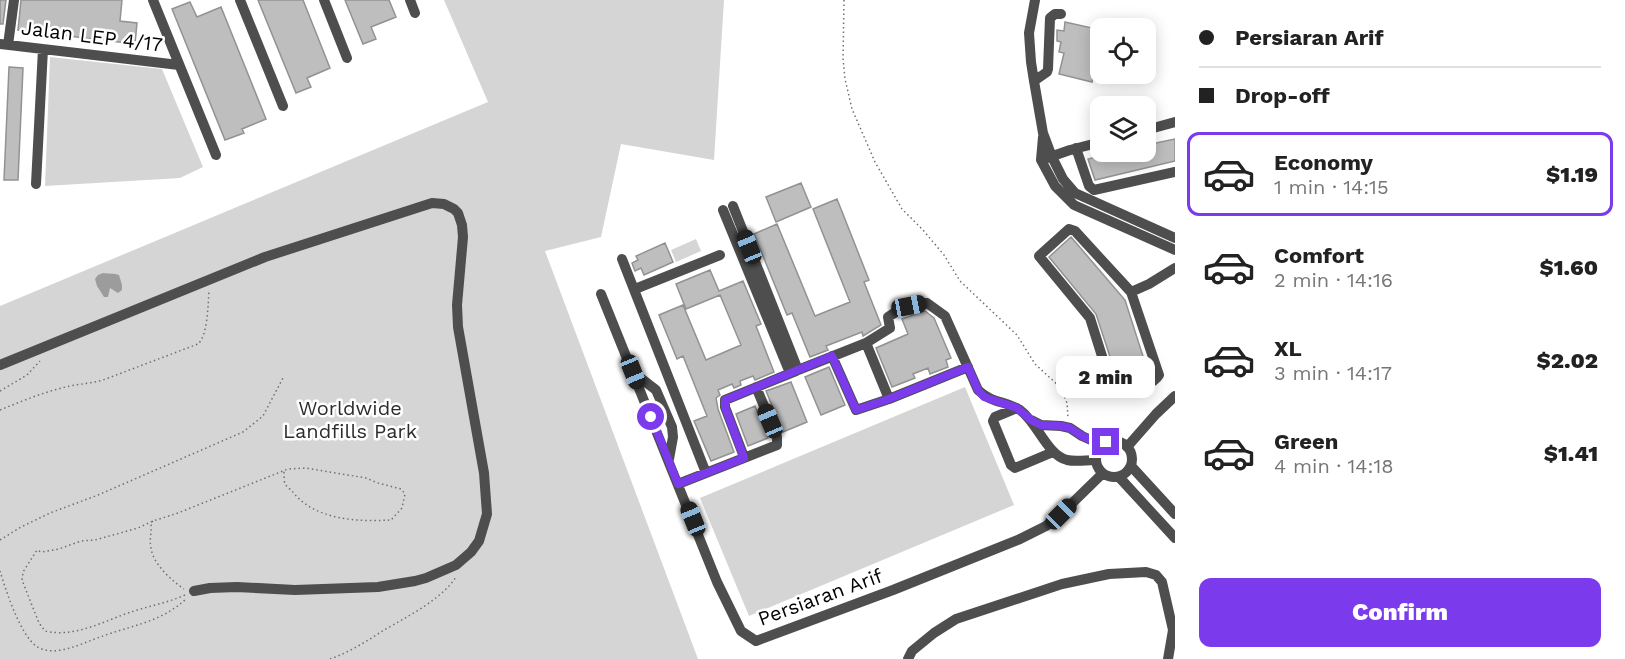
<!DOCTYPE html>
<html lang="en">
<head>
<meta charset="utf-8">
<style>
	:root { --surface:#fff; --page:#f2f2f2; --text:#222; --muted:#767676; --line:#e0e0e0; --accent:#7c3aed }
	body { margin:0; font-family:"Work Sans",sans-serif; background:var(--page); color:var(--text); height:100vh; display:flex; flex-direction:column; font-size:22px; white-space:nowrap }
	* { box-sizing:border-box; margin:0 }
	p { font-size:20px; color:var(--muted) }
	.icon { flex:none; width:33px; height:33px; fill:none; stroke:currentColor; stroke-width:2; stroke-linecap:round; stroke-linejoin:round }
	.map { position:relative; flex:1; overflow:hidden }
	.sheet { display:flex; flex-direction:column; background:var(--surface); width:450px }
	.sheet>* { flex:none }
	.guide { display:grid; align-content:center; height:132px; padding:0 24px; background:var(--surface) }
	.buttons { position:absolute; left:1090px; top:18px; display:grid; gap:12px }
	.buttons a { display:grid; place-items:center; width:66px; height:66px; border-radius:12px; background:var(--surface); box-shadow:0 3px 15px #0003; font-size:30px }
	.end { position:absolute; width:27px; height:27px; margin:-14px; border:8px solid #7c3aed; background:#fff; box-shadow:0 0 0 3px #fff }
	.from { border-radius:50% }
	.bubble { position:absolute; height:42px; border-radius:12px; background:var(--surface); box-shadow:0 3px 15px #0003; font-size:20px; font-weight:800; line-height:42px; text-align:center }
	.car { position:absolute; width:18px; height:36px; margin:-18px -9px; border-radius:8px; box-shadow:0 0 4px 2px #0007; background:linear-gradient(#222 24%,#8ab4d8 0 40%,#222 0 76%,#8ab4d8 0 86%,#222 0) }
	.guide b { display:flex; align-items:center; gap:21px; height:57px; font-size:22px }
	.guide b+b { border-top:2px solid var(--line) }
	.guide i { width:15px; height:15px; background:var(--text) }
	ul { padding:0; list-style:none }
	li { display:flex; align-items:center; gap:18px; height:84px; margin:0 12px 9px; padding:0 12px; border:3px solid transparent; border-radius:12px }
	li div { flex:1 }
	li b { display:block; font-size:22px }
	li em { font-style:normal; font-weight:800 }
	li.on { border-color:var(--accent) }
	li>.icon { width:54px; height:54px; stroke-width:1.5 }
	.cta { display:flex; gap:12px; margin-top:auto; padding:12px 24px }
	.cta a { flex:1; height:69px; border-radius:12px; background:var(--accent); color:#fff; font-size:24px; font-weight:800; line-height:69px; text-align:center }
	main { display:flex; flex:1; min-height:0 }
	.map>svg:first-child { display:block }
</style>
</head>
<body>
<main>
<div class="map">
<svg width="1175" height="659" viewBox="0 0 1175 659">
	<rect width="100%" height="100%" fill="#fff"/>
	<path fill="#d5d5d5" d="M444 0H724L714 160 621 144 601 237 545 251 698 659H0V306L488 102Z
		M50 57 162 69 203 167 180 178 45 186Z
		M696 239 701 251 676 262 671 250Z
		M965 387 1014 505 749 616 700 498Z"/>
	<path fill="#9c9c9c" d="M103 273C109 274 114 273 119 275L122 285V290L118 293 110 288 108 297H104L97 286 95 279 98 275Z"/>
	<path fill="#bebebe" stroke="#929292" stroke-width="1.5" d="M0 0H6L3 24H0Z
		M21 0H122L120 21 137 23 135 44 18 30Z
		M258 0H303L330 68 307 78 311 87 296 93Z
		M345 0H389L396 17 371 27 376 39 363 44Z
		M190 2 197 17 221 7 266 119 242 129 244 133 225 140 172 9Z
		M1065 22 1101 30V54L1099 61H1097L1092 82 1059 74 1064 53 1059 52 1061 42 1057 41V30L1064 31Z
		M9 67 23 68 18 180H4Z
		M1175 139V161L1095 180 1088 159 1119 152H1146V145Z
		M801 183 811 207 776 222 766 197Z
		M837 199 869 280 864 282 881 325 863 336 862 332 826 346 828 350 810 357 792 313 787 315 754 234 777 224 815 316 850 302 813 209Z
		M1071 237 1125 300 1149 375 1147 376 1119 384 1096 314 1049 257Z
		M665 243 673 262 644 275 641 268 635 271 632 263 638 260 636 256Z
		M710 270 719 291 743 281 761 324 756 326 774 372 755 380 753 376 740 381 741 385 734 388 732 384 718 390 720 395 716 398 718 409 734 452 711 461 694 421 707 416 683 356 677 359 659 315 683 305 706 360 741 345 720 295 686 309 676 284Z
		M925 311 934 318 951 358 946 360 948 367 930 374 928 368 913 374 915 378 892 387 876 348 908 334 902 319Z
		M829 367 845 405 821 415 805 377Z
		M791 382 807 422 783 432 766 391Z
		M755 406 768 438 748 446 736 414Z"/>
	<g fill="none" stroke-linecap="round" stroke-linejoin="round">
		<path stroke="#707070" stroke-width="1.5" stroke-dasharray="1.5 3" stroke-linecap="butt" d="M844 0 843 59 845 79 852 109 875 162 902 209 923 230 944 255 960 281 1017 335 1035 364 1060 387 1067 403 1068 418
			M0 391 27 375 40 361
			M0 410C20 402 41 393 62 388 75 384 89 384 103 380L198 344C208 335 208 304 209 290
			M153 521 151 523C152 531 149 540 151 548 153 564 172 581 184 589
			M0 540 21 527 50 513 98 495 243 432 263 416 284 376
			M0 571C6 591 20 634 36 646 55 659 84 642 103 636 133 625 162 622 187 598
			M185 595C167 603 149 606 131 612 104 621 75 638 45 631L39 623 22 580 23 572 37 550 41 552 59 549 81 541 95 540 138 528 153 521 178 513 288 469 306 468 366 478 378 483 401 489 405 494 402 508 391 520C357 522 314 520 292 491 290 489 287 487 285 484 284 481 284 474 284 471
			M330 659C350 652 367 641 384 630 407 617 442 599 456 577"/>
		<path stroke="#4e4e4e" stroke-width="10" d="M153 0 216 155
			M240 0 283 106
			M324 0 347 58
			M410 0 415 13
			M1035 0 1029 33 1031 62 1034 81 1043 133 1052 157 1063 179 1075 193 1175 238
			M0 44 179 65
			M8 45 14 0
			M1034 81 1047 72 1048 69 1050 18 1055 14H1061
			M1146 130 1175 122
			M1043 137 1041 160 1055 186 1074 205 1175 250
			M1076 148 1089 186 1094 190 1175 172
			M1047 158 1070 150 1101 142
			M36 184 43 49
			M733 206 798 370 866 343 890 328 888 317C900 308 913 306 927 303L945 316 978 390C991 403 1006 401 1020 410 1037 422 1047 455 1067 460 1076 462 1086 460 1095 460
			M723 210 790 373
			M1069 229 1075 231 1131 292 1159 375C1152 387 1129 390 1116 393L1112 388 1090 318 1039 256Z
			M622 259 706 473
			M635 289 720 255
			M1131 292 1149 284 1175 268
			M601 294 717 582 741 631 756 641 893 590 1020 539 1046 526 1061 514 1102 474
			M866 343 889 399
			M832 356 856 410 889 399 968 367
			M0 365 265 257 432 203 444 204 454 209 458 213 462 225 463 237 457 305 458 327 484 473 487 514 479 541 471 552 456 565 426 578 415 581 378 587 295 590 237 587 210 588 194 591
			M634 373 656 390 672 427 673 437 669 459
			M1017 408 995 417 993 421 1011 465 1015 468 1053 452
			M1031 420 1041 425 1061 426 1070 428 1082 436 1102 445
			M1096 459a18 18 0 1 1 36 0a18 18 0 1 1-36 0Z
			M1127 447 1156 414 1175 396
			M744 457 725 407V400L796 371
			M1131 466 1175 514
			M1119 477 1175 538
			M678 484 777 445V437L756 387
			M908 659 912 651 934 633 956 619 1062 584 1109 574 1146 572 1156 575 1162 582 1173 630 1168 659"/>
	</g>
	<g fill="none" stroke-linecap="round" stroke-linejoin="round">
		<path stroke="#7c3aed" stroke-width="8" d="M651 417 678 484 744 458 725 407V400L832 356 856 410 889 399 968 367 978 390 984 397 1017 408 1031 420 1041 425 1061 426 1070 428 1082 436 1102 445 1106 442"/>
	</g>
	<g text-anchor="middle" stroke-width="5" stroke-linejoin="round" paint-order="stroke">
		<g font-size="20" fill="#000" stroke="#fff">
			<text transform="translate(92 36) rotate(7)" y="7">Jalan LEP 4/17</text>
			<text transform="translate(820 597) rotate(-20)" y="7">Persiaran Arif</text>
		</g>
		<g font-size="20" fill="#2c2c2c" stroke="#fff">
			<text x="350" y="415">Worldwide<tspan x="350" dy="23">Landfills Park</tspan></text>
		</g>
	</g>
</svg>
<div class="buttons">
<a><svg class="icon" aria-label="locate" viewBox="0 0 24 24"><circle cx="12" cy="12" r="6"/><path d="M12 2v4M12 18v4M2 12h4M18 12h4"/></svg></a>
<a><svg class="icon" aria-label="layers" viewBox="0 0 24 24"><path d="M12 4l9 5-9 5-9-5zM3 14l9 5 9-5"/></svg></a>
</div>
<i class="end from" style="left:651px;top:417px"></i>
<i class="end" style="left:1106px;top:442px"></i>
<div class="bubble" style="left:1056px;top:356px;width:99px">2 min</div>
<i class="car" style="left:749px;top:247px;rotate:338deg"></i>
<i class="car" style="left:909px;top:306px;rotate:79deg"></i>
<i class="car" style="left:633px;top:372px;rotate:158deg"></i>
<i class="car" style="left:770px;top:421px;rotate:337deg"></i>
<i class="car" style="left:1061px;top:514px;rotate:45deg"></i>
<i class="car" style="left:693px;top:519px;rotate:338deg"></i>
</div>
<section class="sheet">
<div class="guide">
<b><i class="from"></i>Persiaran Arif</b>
<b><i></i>Drop-off</b>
</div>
<ul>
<li class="on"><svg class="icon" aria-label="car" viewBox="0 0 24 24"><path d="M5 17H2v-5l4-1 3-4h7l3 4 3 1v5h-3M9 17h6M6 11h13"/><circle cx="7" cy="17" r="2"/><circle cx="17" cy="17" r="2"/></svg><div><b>Economy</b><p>1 min · 14:15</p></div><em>$1.19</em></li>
<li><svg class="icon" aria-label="car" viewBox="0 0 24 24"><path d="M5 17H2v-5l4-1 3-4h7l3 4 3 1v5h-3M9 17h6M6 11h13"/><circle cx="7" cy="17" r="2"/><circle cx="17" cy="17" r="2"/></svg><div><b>Comfort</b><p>2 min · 14:16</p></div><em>$1.60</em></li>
<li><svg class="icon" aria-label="car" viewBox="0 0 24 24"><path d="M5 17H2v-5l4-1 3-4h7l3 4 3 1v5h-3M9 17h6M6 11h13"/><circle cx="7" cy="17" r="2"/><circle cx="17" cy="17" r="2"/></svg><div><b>XL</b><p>3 min · 14:17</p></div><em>$2.02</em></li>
<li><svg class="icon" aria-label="car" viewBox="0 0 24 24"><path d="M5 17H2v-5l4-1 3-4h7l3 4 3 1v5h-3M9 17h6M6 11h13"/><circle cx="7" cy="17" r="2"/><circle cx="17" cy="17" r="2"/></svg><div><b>Green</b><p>4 min · 14:18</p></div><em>$1.41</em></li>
</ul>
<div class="cta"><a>Confirm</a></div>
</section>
</main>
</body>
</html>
